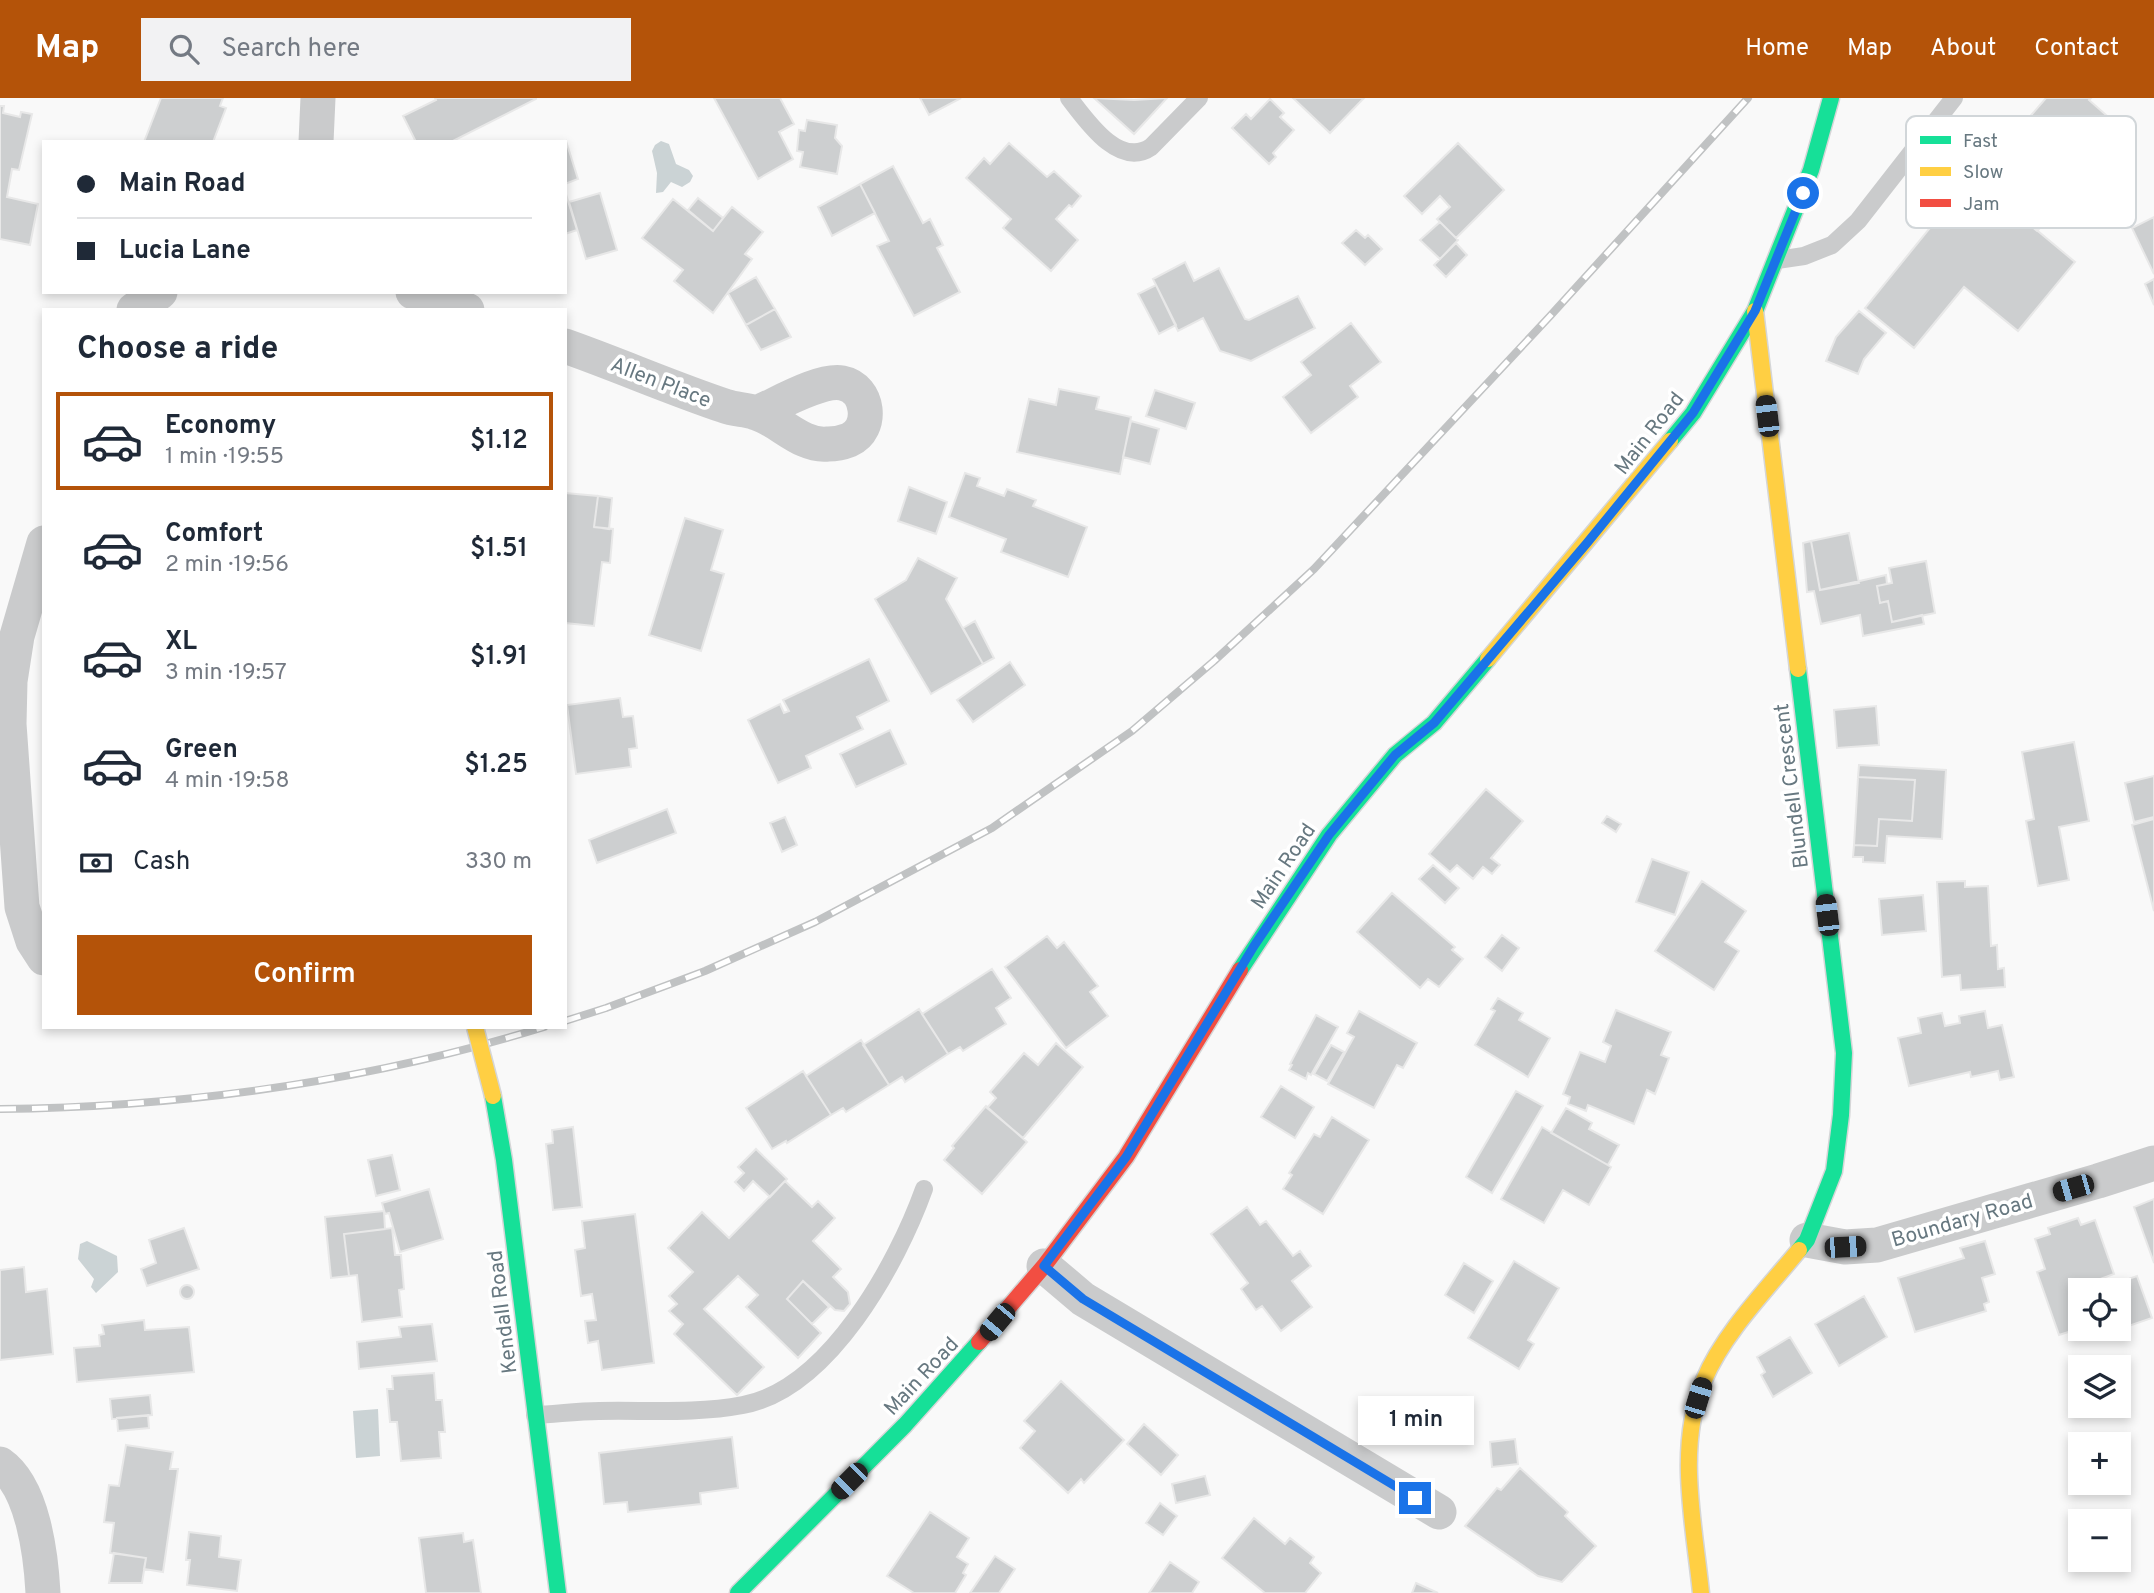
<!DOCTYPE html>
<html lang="en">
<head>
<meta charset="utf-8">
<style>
	:root { --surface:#fff; --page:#f2f2f3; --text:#1f2937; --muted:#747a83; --line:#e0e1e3; --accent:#b45309 }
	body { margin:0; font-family:Overpass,sans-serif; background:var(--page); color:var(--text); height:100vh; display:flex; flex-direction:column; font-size:26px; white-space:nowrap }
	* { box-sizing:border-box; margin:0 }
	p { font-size:23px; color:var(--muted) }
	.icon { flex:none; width:38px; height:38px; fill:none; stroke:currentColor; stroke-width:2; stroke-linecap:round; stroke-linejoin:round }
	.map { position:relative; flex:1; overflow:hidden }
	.panel { position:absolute; left:42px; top:210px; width:525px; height:721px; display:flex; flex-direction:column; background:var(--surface); border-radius:0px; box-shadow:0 4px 10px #0003 }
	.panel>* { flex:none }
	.banner { position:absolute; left:42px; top:42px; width:525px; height:154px; border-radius:0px; box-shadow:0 4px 10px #0003; display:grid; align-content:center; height:154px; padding:0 35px; background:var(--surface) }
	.tools { position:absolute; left:2068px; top:1180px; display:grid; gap:14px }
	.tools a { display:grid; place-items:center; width:63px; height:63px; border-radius:0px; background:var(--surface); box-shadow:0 4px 10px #0003; font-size:35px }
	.end { position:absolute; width:32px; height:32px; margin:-16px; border:9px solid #1a73e8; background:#fff; box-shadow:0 0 0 4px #fff }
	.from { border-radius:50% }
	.bubble { position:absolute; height:49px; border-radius:0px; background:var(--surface); box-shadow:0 4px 10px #0003; font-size:23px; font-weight:600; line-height:49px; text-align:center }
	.car { position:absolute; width:21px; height:42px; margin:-21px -10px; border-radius:9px; box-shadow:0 0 5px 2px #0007; background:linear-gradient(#222 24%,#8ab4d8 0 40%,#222 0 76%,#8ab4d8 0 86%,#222 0) }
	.banner b { display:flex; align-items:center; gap:24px; height:66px; font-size:26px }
	.banner b+b { border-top:2px solid var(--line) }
	.banner i { width:18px; height:18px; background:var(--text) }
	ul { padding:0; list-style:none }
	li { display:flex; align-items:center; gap:21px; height:98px; margin:0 14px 10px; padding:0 21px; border:4px solid transparent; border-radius:0px }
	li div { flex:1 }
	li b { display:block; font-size:26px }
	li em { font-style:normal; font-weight:600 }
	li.on { border-color:var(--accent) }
	li>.icon { width:63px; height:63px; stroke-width:1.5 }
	h2 { padding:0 35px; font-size:32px; line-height:84px }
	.pay { display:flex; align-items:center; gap:18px; height:77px; padding:0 35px; font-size:26px }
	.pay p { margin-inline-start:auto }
	.action { display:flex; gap:14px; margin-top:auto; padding:14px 35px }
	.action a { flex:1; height:80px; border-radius:0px; background:var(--accent); color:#fff; font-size:28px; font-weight:600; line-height:80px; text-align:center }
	header { display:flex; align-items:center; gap:42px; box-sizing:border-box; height:98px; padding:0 35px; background:var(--accent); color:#fff }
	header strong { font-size:33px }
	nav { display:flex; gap:38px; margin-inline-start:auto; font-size:24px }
	.search { width:490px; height:63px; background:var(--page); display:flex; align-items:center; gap:18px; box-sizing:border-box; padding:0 24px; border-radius:0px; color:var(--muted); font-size:26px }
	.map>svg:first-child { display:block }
</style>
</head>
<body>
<header>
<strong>Map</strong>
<div class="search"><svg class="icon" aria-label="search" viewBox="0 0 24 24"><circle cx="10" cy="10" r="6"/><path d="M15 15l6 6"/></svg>Search here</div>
<nav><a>Home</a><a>Map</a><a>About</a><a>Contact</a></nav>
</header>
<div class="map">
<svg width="2154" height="1495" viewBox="0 0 2154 1495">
	<rect width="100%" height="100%" fill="#f9f9f9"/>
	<path fill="#cbd3d5" d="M661 43 669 46 676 66 689 72 693 78 690 84 682 89 671 84 663 94 656 95 657 75 652 53 655 47Z
		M87 1143 117 1158 118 1174 96 1195 91 1189 94 1181 78 1161 80 1146Z
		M378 1311 380 1358 356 1360 353 1313Z"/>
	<path fill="#cdcfd0" stroke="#e8e8e8" stroke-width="2" d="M161 0H223L220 8 226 10 213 44H144Z
		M435 0H536V1L451 44H416L403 18 436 2Z
		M714 0H780L794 26 779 34 793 61 758 81Z
		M920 0H961L929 17Z
		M1094 0 1134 2 1167 0 1134 36Z
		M1293 0H1364L1330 35Z
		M2046 0H2091L2089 2 2114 24 2030 118 2041 129 2037 133 1976 81Z
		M1270 1 1284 15 1280 19 1294 32 1273 55 1276 59 1269 66 1232 30 1246 16 1251 21Z
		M0 8H4L3 15 20 19 21 14 32 16 19 72 12 71 7 99 38 106 30 147 0 141Z
		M807 22 837 27 835 40 842 48 837 76 800 69 803 54 797 53 799 32 805 33Z
		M566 43 578 81 565 86 564 44Z
		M1009 45 1047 79 1054 73 1081 98 1072 109 1069 107 1056 121 1078 142 1051 173 1003 130 1011 121 966 80 984 60 990 66Z
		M1458 45 1504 92 1456 140 1437 121 1450 109 1440 98 1422 116 1404 98Z
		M893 68 923 125 930 121 943 147 937 150 960 194 914 218 877 148 889 143 860 86Z
		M1972 78 2075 164 2018 233 1964 189 1914 250 1865 210Z
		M860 86 875 115 832 138 818 109Z
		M565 93 577 132 565 136Z
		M600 95 617 152 586 161 569 104Z
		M698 100 723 120 713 133 688 112Z
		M673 101 713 133 732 109 763 134 745 156 752 161 713 215 674 183 683 172 642 140Z
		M2154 119V176L2132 130Z
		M1440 124 1458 142 1440 161 1420 142Z
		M1356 132 1365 140 1368 137 1382 151 1365 167 1342 145Z
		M1456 145 1467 157 1446 179 1434 167Z
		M1185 164 1194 183 1219 170 1245 221 1249 222 1298 198 1315 230 1251 263 1220 253 1203 220 1178 233 1153 181Z
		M756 179 775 211 746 227 728 195Z
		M2154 181V207L2145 186Z
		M1156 187 1176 227 1159 236 1138 196Z
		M775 211 791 239 761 252 746 227Z
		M1859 213 1886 235 1864 261 1858 276 1826 263 1836 239Z
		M1351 225 1381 264 1350 288 1358 299 1311 335 1283 299 1311 277 1301 264Z
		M1059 291 1099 299 1096 311 1131 319 1120 376 1017 354 1029 301 1056 307Z
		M1155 292 1195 305 1186 331 1146 318Z
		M1131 323 1159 331 1150 366 1123 359Z
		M965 375 980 380 977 388 1004 398 1007 391 1036 402 1033 408 1087 429 1068 479 1001 454 1006 441 949 419Z
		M909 389 947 404 936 436 898 423Z
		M565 395 598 398 594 429 613 431 610 465 602 464 594 528 565 525Z
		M598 398 612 400 609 431 594 429Z
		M685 420 723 432 711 472 724 476 701 553 649 537Z
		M1849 435 1859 485 1820 492 1811 443Z
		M1811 443 1820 492 1886 477 1887 486 1877 488 1880 505 1888 503 1892 524 1922 517 1924 526 1863 538 1860 517 1821 526 1814 493 1807 494 1803 445Z
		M918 460 957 480 946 501 983 566 931 596 875 501 906 482Z
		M1926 463 1935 515 1892 524 1888 503 1880 505 1877 488 1892 485 1889 470Z
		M975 523 994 560 983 566 963 530Z
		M869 561 889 603 857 619 863 631 806 658 811 670 778 685 748 622 780 606 784 615 789 613 783 602Z
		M1010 564 1025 587 973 624 957 602Z
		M620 600 623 619 633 618 637 650 629 651 631 669 576 676 567 607Z
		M1876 608 1879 647 1837 650 1834 612Z
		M890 632 906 666 856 689 840 656Z
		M2074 644 2089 723 2059 729 2069 782 2038 788 2026 723 2034 721 2022 654Z
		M1859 667 1946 672 1942 741 1887 738 1885 765 1863 764V759H1853L1854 747 1877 748 1879 721 1912 723 1915 682 1858 679Z
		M2154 678V719L2134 724 2125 685Z
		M1858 679 1915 682 1912 723 1879 721 1877 748 1854 747Z
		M1486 691 1523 723 1491 760 1500 767 1492 776 1483 769 1473 781 1457 767 1450 774 1429 756Z
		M667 711 676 735 597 765 589 742Z
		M1607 718 1621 726 1616 734 1602 725Z
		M785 719 797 747 782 754 770 725Z
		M2154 721V813L2132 727Z
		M1652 761 1689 774 1675 817 1636 804Z
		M1433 767 1459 790 1445 805 1419 781Z
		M1702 783 1746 813 1725 844 1739 853 1714 892 1655 853Z
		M1965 783V789L1988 788 1991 848 1997 847 1998 871 2004 870 2005 889 1961 892 1960 877 1942 879 1937 784Z
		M1392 795 1455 849 1452 852 1463 861 1439 889 1428 881 1420 890 1357 834Z
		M1923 797 1926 833 1882 837 1879 801Z
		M1502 837 1519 850 1502 873 1485 859Z
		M1047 838 1057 850 1064 844 1098 888 1090 894 1108 918 1066 950 1005 869Z
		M992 871 1011 900 996 910 1006 926 963 953 960 949 948 956 922 916Z
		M1498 900 1523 915 1519 922 1550 940 1528 979 1475 947 1495 913 1491 911Z
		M919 911 948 956 905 984 902 979 889 987 863 947Z
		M1616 912 1671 934 1661 957 1669 960 1655 996 1647 992 1634 1026 1588 1007 1586 1013 1568 1006 1570 999 1563 996 1580 954 1605 964 1611 948 1603 944Z
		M1359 913 1417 945 1403 970 1397 967 1374 1010 1328 986 1354 939 1347 935Z
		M1985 913 1988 930 2002 927 2014 979 2000 982 1998 973 1971 979 1970 974 1909 988 1898 940 1921 935 1918 920 1942 915 1945 928 1960 925 1959 918Z
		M1316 917 1338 929 1311 977 1308 975 1306 981 1289 972 1292 967 1290 966Z
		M861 942 889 987 846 1014 843 1010 831 1017 806 978Z
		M1056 945 1083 969 1023 1040 987 1010 996 1000 990 994 1024 955 1038 967Z
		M1331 947 1344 954 1327 983 1314 976Z
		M803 973 831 1017 787 1045 786 1043 772 1051 746 1010Z
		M1281 988 1314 1009 1295 1040 1261 1019Z
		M1516 993 1543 1008 1492 1095 1466 1079Z
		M986 1008 1027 1044 982 1096 944 1062 954 1050 952 1048Z
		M1566 1010 1592 1025 1589 1031 1619 1047 1608 1067 1551 1035Z
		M1332 1019 1369 1042 1323 1116 1283 1091 1292 1077 1289 1075 1314 1036 1320 1039Z
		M573 1029 582 1109 553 1112 546 1046 553 1045 552 1032Z
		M1542 1029 1611 1069 1589 1107 1563 1092 1544 1125 1501 1101Z
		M756 1051 787 1081 770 1099 753 1083 744 1093 735 1084 744 1075 738 1069Z
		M392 1057 400 1092 376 1098 368 1062Z
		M785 1083 812 1109 818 1103 835 1120 813 1143 841 1171 833 1179 848 1194 850 1206 844 1213 835 1212 803 1183 787 1201 821 1235 798 1260 746 1209 758 1197 738 1178 704 1211 764 1269 737 1297 674 1236 683 1226 669 1213 677 1206 669 1198 693 1174 668 1150 702 1114 729 1140Z
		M429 1091 443 1141 400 1154 389 1115 385 1116 382 1105Z
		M2154 1101V1165L2134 1109Z
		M1247 1109 1260 1127 1266 1123 1293 1158 1300 1153 1311 1168 1292 1183 1312 1209 1281 1233 1262 1208 1256 1212 1241 1191 1248 1185 1211 1136Z
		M384 1113 385 1131 344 1136 349 1178 331 1180 325 1119Z
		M635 1116 654 1265 602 1272 598 1243 588 1245 585 1223 596 1222 592 1196 581 1198 575 1152 585 1150 582 1123Z
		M2078 1120 2081 1127 2095 1122 2114 1176 2092 1184 2095 1192H2081V1230L2059 1237 2037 1174 2045 1171 2035 1141 2050 1136 2048 1130Z
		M184 1130 199 1171 147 1188 141 1171 156 1165 149 1142Z
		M392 1130 395 1157H401L404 1191 399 1192 402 1219 362 1224 357 1177 349 1178 344 1136Z
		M1985 1143 1995 1176 1982 1180 1989 1204 1984 1206 1986 1213 1915 1234 1898 1180 1964 1160 1960 1150Z
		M1514 1163 1559 1190 1528 1242 1534 1246 1519 1271 1468 1240Z
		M1464 1165 1493 1183 1474 1215 1445 1197Z
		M24 1169 26 1194 47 1191 53 1256 0 1262V1172Z
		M2137 1178 2152 1220 2117 1232 2116 1230H2119V1192L2100 1191Z
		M803 1183 829 1209 812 1226 787 1201Z
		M180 1194a7 7 0 1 1 14 0a7 7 0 1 1-14 0Z
		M1864 1198 1887 1239 1839 1268 1815 1226Z
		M144 1222 145 1232 189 1229 194 1274 77 1284 74 1250 100 1248 99 1237 104 1236 102 1227Z
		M432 1226 437 1263 359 1271 357 1244 401 1239 399 1229Z
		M1790 1239 1812 1275 1773 1299 1761 1277 1765 1274 1757 1259Z
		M434 1275 436 1302H442L445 1334H439L441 1360 401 1363 397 1324H390L387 1291H393L392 1278Z
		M1061 1283 1124 1342 1084 1385 1081 1381 1068 1395 1020 1350 1035 1333 1024 1323Z
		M150 1297 152 1317 112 1321 110 1301Z
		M148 1317 149 1330 118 1333 117 1320Z
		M1144 1326 1178 1357 1161 1377 1127 1346Z
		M732 1339 738 1390 700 1395 701 1406 628 1414 627 1404 604 1406 599 1355Z
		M1515 1341 1518 1366 1492 1369 1490 1344Z
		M126 1347 173 1354 170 1371H178L163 1474 144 1471 146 1460 110 1455 114 1425 104 1424 109 1387 119 1388Z
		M1520 1370 1568 1414 1565 1418 1596 1448 1562 1484 1538 1478 1465 1428 1497 1390 1501 1392Z
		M1205 1378 1210 1397 1176 1405 1172 1386Z
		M1160 1405 1177 1418 1163 1437 1146 1425Z
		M930 1414 969 1440 957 1459 968 1466 963 1475 966 1477 955 1495H914L887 1478Z
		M1254 1420 1285 1446 1290 1440 1314 1459 1310 1465 1321 1475 1305 1495H1265L1222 1460Z
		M189 1434 221 1438 219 1459 241 1462 237 1493 187 1487 190 1462H186Z
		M463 1435 464 1444 473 1442 481 1495H426L419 1440Z
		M114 1455 146 1460 142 1485H109Z
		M995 1458 1015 1471 999 1495H970Z
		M1170 1464 1199 1484 1192 1495H1149Z
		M1416 1485 1438 1495H1412Z"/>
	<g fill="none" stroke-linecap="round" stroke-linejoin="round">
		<g stroke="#d5d6d7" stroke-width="19">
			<path id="fast" d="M1670 343 1693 315 1755 213 1811 72 1831 0
				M1798 571 1844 955 1841 1017 1834 1073 1807 1142 1799 1152
				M1240 872 1329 737 1395 657 1434 625 1488 561
				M493 998 504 1062 558 1495
				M738 1495 905 1327 979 1244"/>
		</g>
		<g stroke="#d5d6d7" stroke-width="19">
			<path id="slow" d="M1755 213 1798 571
				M1488 561 1670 343
				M1701 1495C1694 1425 1676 1349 1704 1282 1723 1236 1767 1191 1799 1152"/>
		</g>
		<g stroke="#d5d6d7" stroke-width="19">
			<path id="jam" d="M979 1244 1044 1168 1126 1059 1240 872"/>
		</g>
		<path stroke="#cacbcc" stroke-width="18" d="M1069 0C1086 22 1119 71 1151 49L1199 0
			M1777 162 1804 158 1832 147 1858 123 1954 0
			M535 1317C557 1316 578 1313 599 1313 647 1312 696 1316 743 1307 829 1291 897 1166 924 1091"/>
		<path stroke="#cacbcc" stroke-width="35" d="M316 44 318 0
			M413 194 467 212
			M134 212 160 194
			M565 248C619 267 671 290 725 308 735 312 746 311 756 315 780 322 801 349 828 346 834 346 844 344 849 342 874 331 869 290 842 285 820 281 778 306 757 315
			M44 445 17 538 10 583 9 626 22 809 33 843 44 860
			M1807 1142 1845 1149 1877 1147 2098 1083 2154 1065
			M1044 1168 1083 1201 1439 1414
			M0 1366C33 1389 41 1457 43 1495"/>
		<use href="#fast" stroke="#16e098" stroke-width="16"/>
		<use href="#slow" stroke="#ffcf43" stroke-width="16"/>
		<use href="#jam" stroke="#f24e42" stroke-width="16"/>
		<g stroke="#c0c2c3" stroke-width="8">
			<path id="rail" d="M565 923 606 910 705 873 815 824 992 730 1132 633 1214 563 1314 471 1551 217 1748 0
				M0 1011C183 1009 369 983 544 929"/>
		</g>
		<use href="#rail" stroke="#fff" stroke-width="5" stroke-dasharray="16" stroke-linecap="butt"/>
		<g stroke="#d5d6d7" stroke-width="19" stroke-linecap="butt">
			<path id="slow-bridge" d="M475 929 493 998"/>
		</g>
		<use href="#slow-bridge" stroke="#ffcf43" stroke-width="16"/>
	</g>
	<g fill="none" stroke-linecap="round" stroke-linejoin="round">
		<path stroke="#1a73e8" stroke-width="9" d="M1415 1400 1083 1201 1044 1168 1126 1059 1254 848 1329 737 1395 657 1434 625 1587 445 1693 315 1755 213 1803 95"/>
	</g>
	<g text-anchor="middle" stroke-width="7" stroke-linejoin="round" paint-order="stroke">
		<g font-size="21" fill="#677880" stroke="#fff">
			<text transform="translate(661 284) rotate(21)" y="7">Allen Place</text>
			<text transform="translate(1649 335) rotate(-52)" y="7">Main Road</text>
			<text transform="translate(1791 688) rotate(-97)" y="7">Blundell Crescent</text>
			<text transform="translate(1283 768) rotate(-56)" y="7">Main Road</text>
			<text transform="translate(1962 1122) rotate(-16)" y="7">Boundary Road</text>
			<text transform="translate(502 1214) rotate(-97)" y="7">Kendall Road</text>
			<text transform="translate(921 1278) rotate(-47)" y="7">Main Road</text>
		</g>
	</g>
	<rect x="1906" y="18" width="230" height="112" rx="10" fill="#fff" stroke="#d1d6d9" stroke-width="2"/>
	<rect x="1920" y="38" width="31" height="8" fill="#16e098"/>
	<rect x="1920" y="69" width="31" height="9" fill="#ffcf43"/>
	<rect x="1920" y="101" width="31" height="8" fill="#f24e42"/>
	<g font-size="19" fill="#677880">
		<text x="1963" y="49">Fast</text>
		<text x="1963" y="80">Slow</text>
		<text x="1963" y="112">Jam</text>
	</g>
</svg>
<div class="tools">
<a><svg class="icon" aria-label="locate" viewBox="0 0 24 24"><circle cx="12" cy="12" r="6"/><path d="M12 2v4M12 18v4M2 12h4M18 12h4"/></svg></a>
<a><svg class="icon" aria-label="layers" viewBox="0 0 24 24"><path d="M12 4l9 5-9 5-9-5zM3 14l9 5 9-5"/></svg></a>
<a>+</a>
<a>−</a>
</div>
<i class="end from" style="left:1803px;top:95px"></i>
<i class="end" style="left:1415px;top:1400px"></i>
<div class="bubble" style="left:1358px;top:1298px;width:116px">1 min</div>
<i class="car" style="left:1767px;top:318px;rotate:353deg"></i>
<i class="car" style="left:1827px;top:817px;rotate:353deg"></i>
<i class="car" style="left:2073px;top:1090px;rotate:254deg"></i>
<i class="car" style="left:1845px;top:1149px;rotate:87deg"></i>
<i class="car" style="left:997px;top:1224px;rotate:220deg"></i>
<i class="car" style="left:1698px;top:1300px;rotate:17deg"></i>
<i class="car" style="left:849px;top:1383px;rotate:225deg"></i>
<div class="banner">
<b><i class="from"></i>Main Road</b>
<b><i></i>Lucia Lane</b>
</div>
<section class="panel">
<h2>Choose a ride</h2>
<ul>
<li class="on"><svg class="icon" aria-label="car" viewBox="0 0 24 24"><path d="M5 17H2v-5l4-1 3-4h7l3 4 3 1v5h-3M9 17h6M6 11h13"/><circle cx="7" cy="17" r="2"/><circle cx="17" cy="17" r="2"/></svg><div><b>Economy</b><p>1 min · 19:55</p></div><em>$1.12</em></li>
<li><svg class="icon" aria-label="car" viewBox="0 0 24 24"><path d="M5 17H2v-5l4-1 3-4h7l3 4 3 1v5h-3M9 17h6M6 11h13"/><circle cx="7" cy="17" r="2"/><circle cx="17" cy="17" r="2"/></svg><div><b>Comfort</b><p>2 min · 19:56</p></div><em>$1.51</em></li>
<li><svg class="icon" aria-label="car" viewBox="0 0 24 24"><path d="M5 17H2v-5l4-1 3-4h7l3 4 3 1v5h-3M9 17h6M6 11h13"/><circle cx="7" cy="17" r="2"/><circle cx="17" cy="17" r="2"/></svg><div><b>XL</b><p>3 min · 19:57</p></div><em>$1.91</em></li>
<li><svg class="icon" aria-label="car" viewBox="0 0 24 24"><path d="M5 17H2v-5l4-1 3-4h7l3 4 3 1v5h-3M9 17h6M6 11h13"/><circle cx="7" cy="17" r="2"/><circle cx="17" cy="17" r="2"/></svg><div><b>Green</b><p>4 min · 19:58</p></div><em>$1.25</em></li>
</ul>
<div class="pay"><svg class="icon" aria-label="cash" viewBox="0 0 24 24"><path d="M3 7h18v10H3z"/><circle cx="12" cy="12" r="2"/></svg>Cash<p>330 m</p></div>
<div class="action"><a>Confirm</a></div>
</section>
</div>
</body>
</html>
